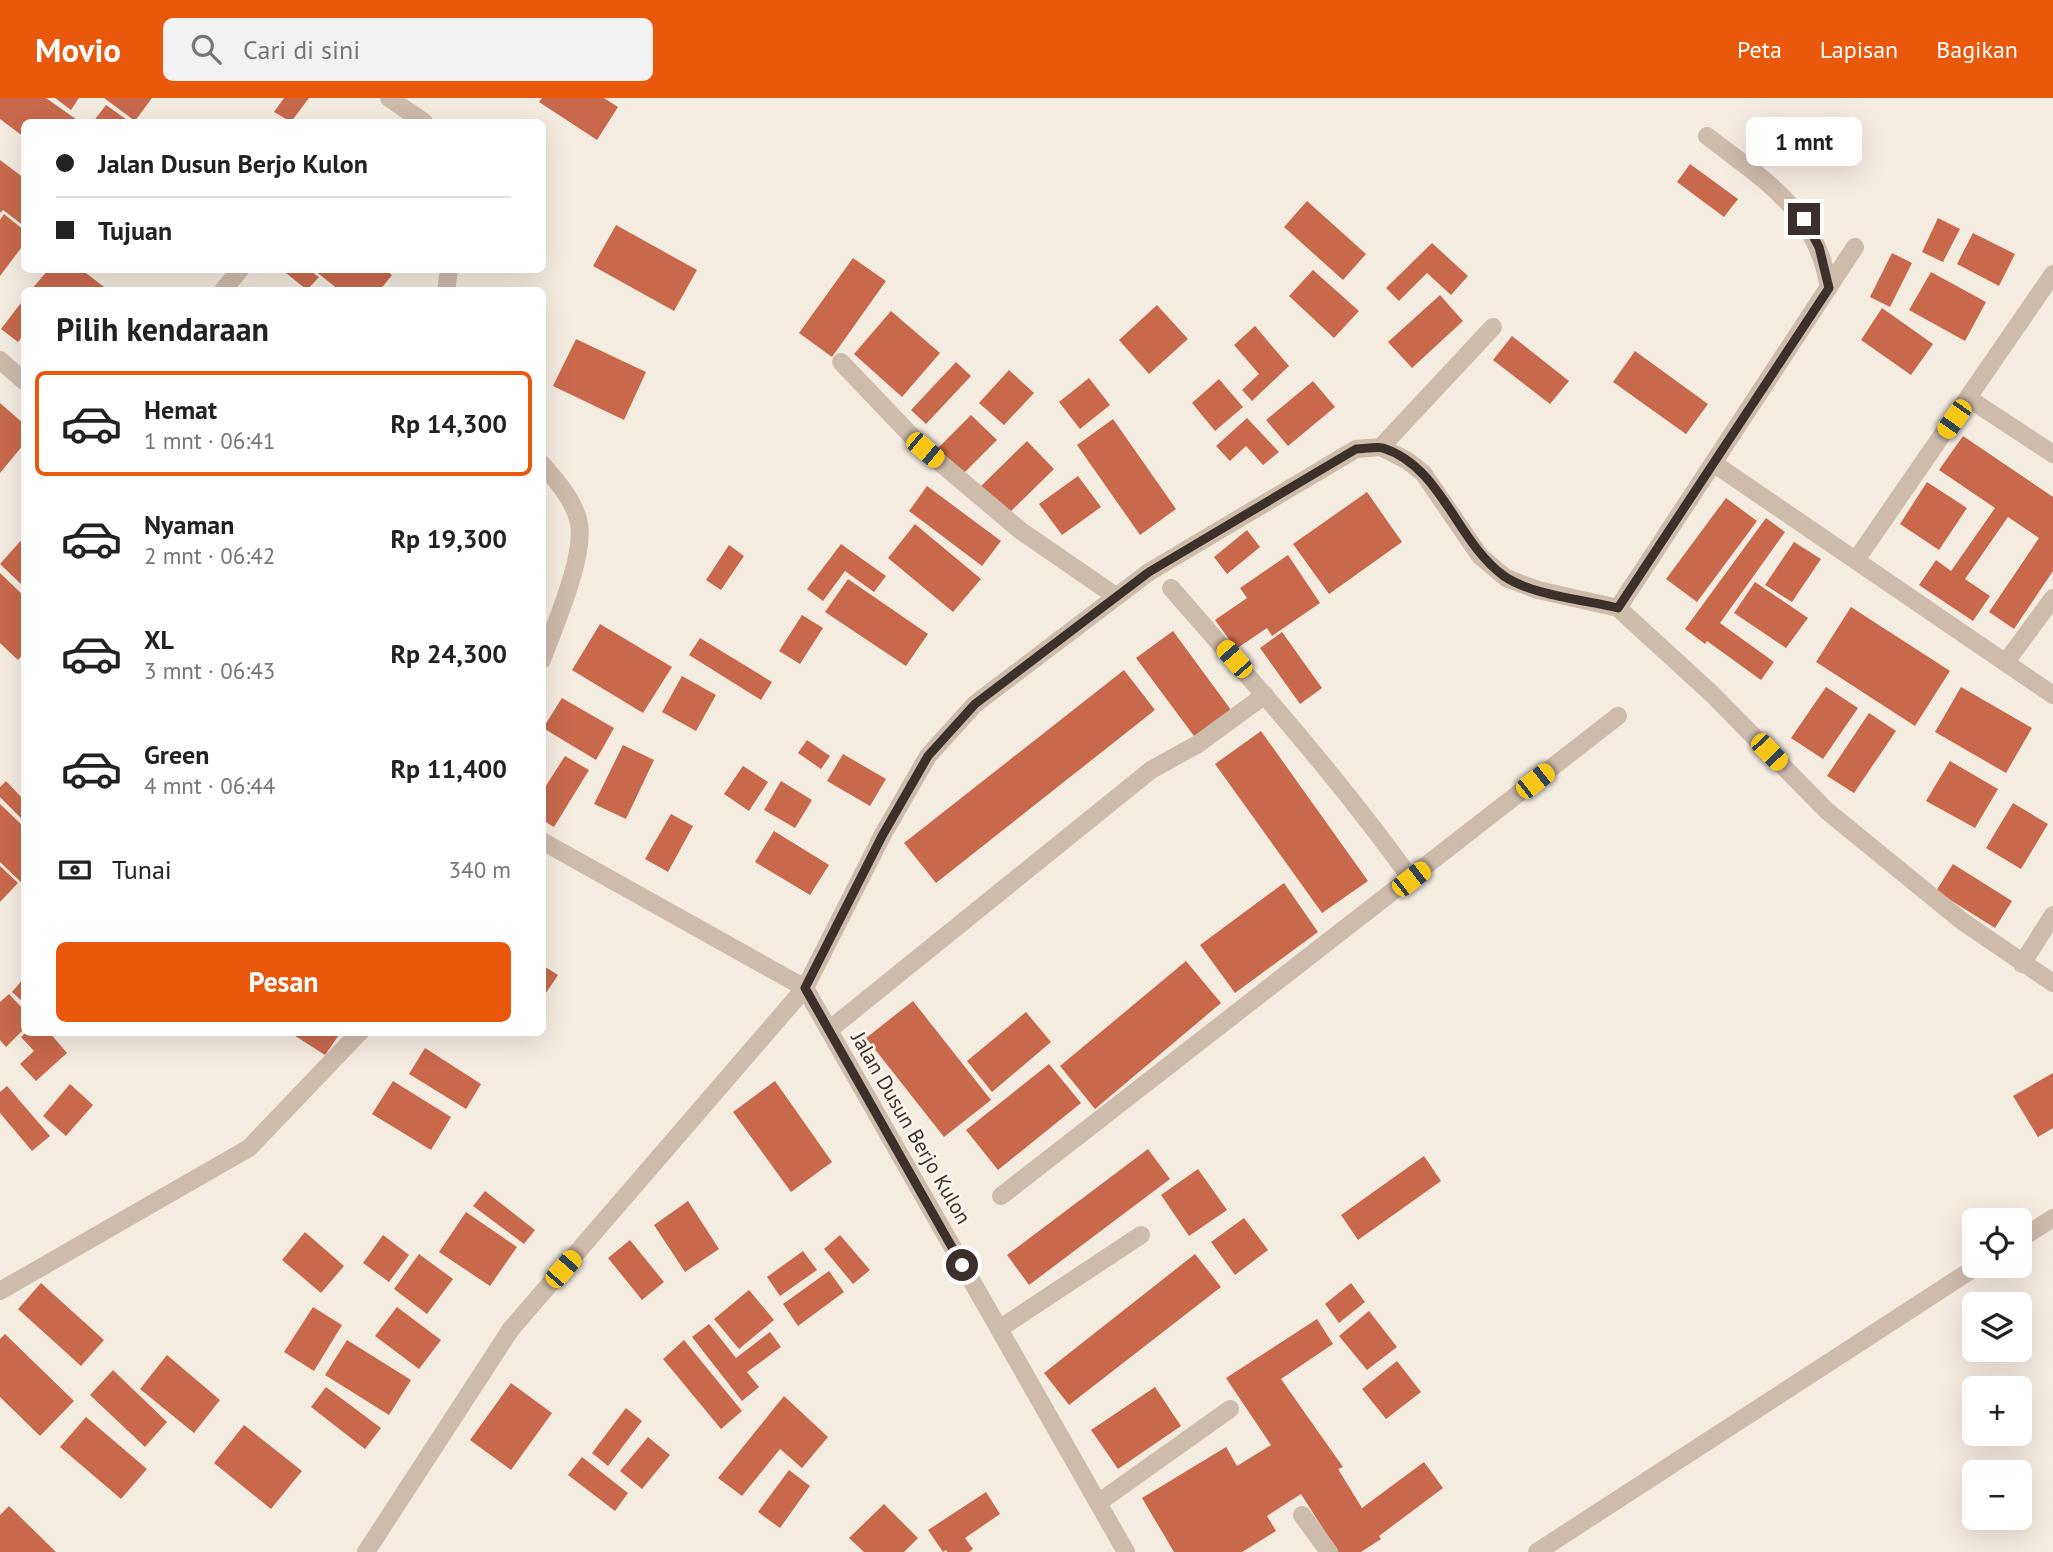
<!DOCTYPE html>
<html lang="id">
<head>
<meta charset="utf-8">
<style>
	:root { --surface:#fff; --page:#f2f2f2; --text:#222; --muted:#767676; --line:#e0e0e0; --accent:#ea580c }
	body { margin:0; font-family:"PT Sans",sans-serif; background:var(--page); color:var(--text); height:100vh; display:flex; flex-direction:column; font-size:26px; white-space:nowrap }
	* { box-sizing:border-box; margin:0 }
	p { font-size:23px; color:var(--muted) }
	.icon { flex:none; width:38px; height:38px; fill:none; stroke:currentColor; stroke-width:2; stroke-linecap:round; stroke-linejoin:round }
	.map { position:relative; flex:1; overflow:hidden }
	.drawer { position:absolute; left:21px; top:189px; width:525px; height:749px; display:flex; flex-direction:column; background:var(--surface); border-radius:10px; box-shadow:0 7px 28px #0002 }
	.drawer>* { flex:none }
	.top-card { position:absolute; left:21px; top:21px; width:525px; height:154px; border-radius:10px; box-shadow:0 7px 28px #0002; display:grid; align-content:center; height:154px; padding:0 35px; background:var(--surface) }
	.controls { position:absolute; left:1962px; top:1110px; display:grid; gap:14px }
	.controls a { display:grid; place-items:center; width:70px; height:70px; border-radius:10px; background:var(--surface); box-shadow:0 7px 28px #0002; font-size:35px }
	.end { position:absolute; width:32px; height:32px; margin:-16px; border:9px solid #3b302b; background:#fff; box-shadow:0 0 0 4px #fff }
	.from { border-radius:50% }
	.bubble { position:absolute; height:49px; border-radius:10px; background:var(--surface); box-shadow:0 7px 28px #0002; font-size:23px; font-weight:600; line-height:49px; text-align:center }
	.car { position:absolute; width:21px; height:42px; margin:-21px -10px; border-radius:9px; box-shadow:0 0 5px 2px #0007; background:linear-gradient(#f5c518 24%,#345 0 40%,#f5c518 0 76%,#345 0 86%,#f5c518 0) }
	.top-card b { display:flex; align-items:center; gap:24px; height:66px; font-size:26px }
	.top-card b+b { border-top:2px solid var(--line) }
	.top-card i { width:18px; height:18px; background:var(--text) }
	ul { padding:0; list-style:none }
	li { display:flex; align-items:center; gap:21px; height:105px; margin:0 14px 10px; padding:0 21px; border:4px solid transparent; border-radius:10px }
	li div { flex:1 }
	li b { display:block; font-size:26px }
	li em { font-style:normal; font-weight:600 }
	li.on { border-color:var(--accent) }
	li>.icon { width:63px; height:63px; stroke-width:1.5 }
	h2 { padding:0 35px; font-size:32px; line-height:84px }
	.pay { display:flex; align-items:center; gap:18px; height:77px; padding:0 35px; font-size:26px }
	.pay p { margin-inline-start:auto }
	.action { display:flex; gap:14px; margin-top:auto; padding:14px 35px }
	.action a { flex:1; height:80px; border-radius:10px; background:var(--accent); color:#fff; font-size:28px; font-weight:600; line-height:80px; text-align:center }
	header { display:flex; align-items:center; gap:42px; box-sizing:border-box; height:98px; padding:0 35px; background:var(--accent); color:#fff }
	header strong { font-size:33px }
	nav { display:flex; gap:38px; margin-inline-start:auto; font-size:24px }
	.search { width:490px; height:63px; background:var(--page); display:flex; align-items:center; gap:18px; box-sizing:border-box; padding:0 24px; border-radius:10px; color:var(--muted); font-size:26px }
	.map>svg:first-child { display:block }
</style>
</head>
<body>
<header>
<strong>Movio</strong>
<div class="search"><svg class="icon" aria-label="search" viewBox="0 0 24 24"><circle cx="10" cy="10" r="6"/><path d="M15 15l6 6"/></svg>Cari di sini</div>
<nav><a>Peta</a><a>Lapisan</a><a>Bagikan</a></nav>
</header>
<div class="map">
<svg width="2053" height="1454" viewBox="0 0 2053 1454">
	<rect width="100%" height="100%" fill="#f4ebe1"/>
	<path fill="#c8694b" d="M0 0H46L80 24H24V39L0 21Z
		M55 0H79L71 12Z
		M104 0H152L135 23Z
		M284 0H309L291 24 274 14Z
		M542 0H604L618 9 597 42 539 4Z
		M106 7 130 24H93Z
		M0 62 24 80V128L3 112 0 115Z
		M1690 66 1738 101 1724 119 1677 84Z
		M1307 103 1366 156 1343 182 1284 129Z
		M4 116 24 132V146L0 178V122Z
		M1938 120 1960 131 1943 164 1922 154Z
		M616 127 697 172 674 213 593 168Z
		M1973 135 2015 156 1999 188 1957 166Z
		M1432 145 1468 178 1451 197 1427 175 1399 203 1386 190Z
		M1892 155 1912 165 1890 209 1870 199Z
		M853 160 886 183 832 259 799 235Z
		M48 172H82L108 192H31Z
		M289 172H309L319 179 307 192 286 175Z
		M314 172H385L392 177 380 192H339Z
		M1313 172 1359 213 1334 240 1289 198Z
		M1931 174 1986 204 1965 243 1909 212Z
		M1440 197 1463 223 1412 270 1388 244Z
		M24 201V236L18 244 1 231Z
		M1157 207 1188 241 1149 276 1119 242Z
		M1882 210 1933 246 1911 277 1861 242Z
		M891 213 940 255 902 299 854 256Z
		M1255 228 1289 268 1252 303 1242 292 1259 276 1234 247Z
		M1512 238 1569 283 1550 306 1493 262Z
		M576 241 646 274 624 322 553 288Z
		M1635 253 1708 306 1686 336 1613 284Z
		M956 264 971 278 926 326 911 312Z
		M1009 272 1034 295 1004 327 979 305Z
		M1089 280 1110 307 1080 331 1059 304Z
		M1219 281 1243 309 1215 333 1192 305Z
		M1313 283 1335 309 1288 348 1266 322Z
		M0 305 24 326V346L0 375Z
		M971 317 997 342 959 380 933 355Z
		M1247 320 1279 354 1263 367 1246 348 1230 363 1216 348Z
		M1113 321 1176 411 1140 437 1077 347Z
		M1963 338 2053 399V473L2014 531 1989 514 2039 440 2008 419 1965 481 1990 498 1973 523 1919 487 1936 462 1951 473 1995 410 1939 372Z
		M1027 343 1054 371 1005 419 978 391Z
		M1078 378 1101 409 1062 437 1039 406Z
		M1927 384 1967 410 1939 452 1900 426Z
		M927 388 1001 443 982 468 909 413Z
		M1367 394 1402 444 1329 496 1293 446Z
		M1726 400 1757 423 1697 504 1666 481Z
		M1766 420 1785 434 1720 525 1774 564 1761 582 1707 543 1705 546 1685 531Z
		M915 426 981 481 953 514 888 460Z
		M1247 432 1260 449 1227 476 1214 459Z
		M24 439V489L0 466Z
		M1794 444 1821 461 1792 504 1765 487Z
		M841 446 886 478 874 494 845 473 823 503 807 491Z
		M729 447 744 458 721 492 706 482Z
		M1288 457 1320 505 1272 538 1267 530 1236 551 1215 522 1247 500 1240 490Z
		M0 475 24 498V555L18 562 0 545Z
		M848 481 928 536 906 568 825 514Z
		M1755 484 1808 520 1786 550 1734 515Z
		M1851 509 1950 573 1915 628 1816 564Z
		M802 517 823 530 800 566 779 553Z
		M600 526 672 569 643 615 572 572Z
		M1173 533 1234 616 1197 642 1136 560Z
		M1282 534 1322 590 1300 606 1260 550Z
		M700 540 772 584 761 602 689 557Z
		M1124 572 1155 612 936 785 904 745Z
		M682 578 716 597 696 633 662 614Z
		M1826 589 1858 610 1823 661 1791 640Z
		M1961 589 2032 630 2006 675 1935 634Z
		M562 600 614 630 596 662 543 630Z
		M1869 615 1896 633 1854 695 1827 678Z
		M1261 633 1368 783 1322 815 1215 666Z
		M807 642 830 658 821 671 798 655Z
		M623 647 654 662 626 721 594 706Z
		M843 656 886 681 870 708 827 683Z
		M565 658 589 672 554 729 542 722V694Z
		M1950 663 1998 691 1975 730 1926 703Z
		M743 668 768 684 749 713 724 696Z
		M6 683 24 702V723L0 699V689Z
		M781 683 812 702 795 730 764 712Z
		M2013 705 2048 726 2021 771 1986 750Z
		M0 706 24 729V787L0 764Z
		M671 716 693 728 668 774 645 761Z
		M774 733 829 767 810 797 755 764Z
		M1953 766 2012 803 1995 830 1936 793Z
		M0 768 18 785 0 804Z
		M1284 785 1318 834 1235 895 1200 847Z
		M1186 863 1221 905 1095 1011 1060 968Z
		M542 867 558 877 542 901Z
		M24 880V905L12 894Z
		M9 896 24 912V931L6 949 0 942V904Z
		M913 903 991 1002 944 1039 866 940Z
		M1026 914 1051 944 992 994 967 963Z
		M26 934H49L67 955 36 983 20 966 34 953 21 939Z
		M289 934H341L325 957Z
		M425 950 481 986 466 1011 409 976Z
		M1049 966 1081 1005 998 1072 966 1032Z
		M2053 975V1030L2038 1039 2013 998Z
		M393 983 451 1019 431 1052 372 1016Z
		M775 983 832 1064 791 1094 733 1014Z
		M70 986 93 1007 66 1038 43 1018Z
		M7 988 50 1038 32 1053 0 1015V994Z
		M1148 1051 1170 1081 1029 1187 1007 1157Z
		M1424 1058 1441 1083 1358 1142 1341 1117Z
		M1198 1071 1227 1112 1189 1138 1161 1097Z
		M485 1093 535 1132 524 1146 473 1108Z
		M688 1103 719 1151 685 1174 654 1127Z
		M466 1114 517 1149 490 1188 439 1154Z
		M1244 1120 1268 1152 1235 1177 1211 1144Z
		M305 1134 344 1168 321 1195 282 1162Z
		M383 1137 409 1157 389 1184 363 1165Z
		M840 1137 870 1172 853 1186 824 1151Z
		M630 1142 664 1184 642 1202 608 1160Z
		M803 1153 817 1172 780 1198 767 1179Z
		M419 1156 453 1181 427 1216 394 1191Z
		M1195 1156 1221 1189 1069 1307 1044 1275Z
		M829 1173 844 1194 798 1228 783 1206Z
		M41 1185 104 1242 81 1268 18 1211Z
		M1351 1185 1365 1204 1339 1225 1325 1206Z
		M749 1192 774 1222 739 1251 714 1221Z
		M313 1209 342 1227 314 1273 284 1254Z
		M397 1209 441 1242 419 1271 375 1238Z
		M1369 1213 1397 1249 1367 1272 1339 1238Z
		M1317 1221 1333 1246 1281 1281 1343 1369 1338 1371 1362 1410 1424 1364 1443 1390 1379 1438 1381 1441 1361 1454H1338L1301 1396 1267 1418 1276 1433 1242 1454H1174L1142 1400 1226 1349 1237 1368 1271 1347 1226 1280Z
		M709 1226 736 1260 770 1234 781 1249 747 1274 759 1289 742 1303 692 1239Z
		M5 1236 74 1303 40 1338 0 1299V1241Z
		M347 1242 411 1282 389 1317 325 1277Z
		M684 1242 742 1313 721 1331 663 1261Z
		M167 1257 220 1302 194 1335 140 1291Z
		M1397 1263 1421 1294 1386 1321 1362 1291Z
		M113 1272 167 1324 145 1349 90 1297Z
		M511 1285 552 1315 511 1372 470 1342Z
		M326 1289 381 1330 365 1351 311 1309Z
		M1155 1289 1181 1328 1118 1371 1091 1332Z
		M784 1298 828 1339 802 1370 780 1351 742 1398 718 1380Z
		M626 1310 642 1323 608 1368 592 1355Z
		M86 1319 147 1371 121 1401 60 1349Z
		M244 1327 302 1373 271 1411 214 1365Z
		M648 1339 670 1357 642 1391 620 1373Z
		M582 1359 628 1395 615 1413 568 1377Z
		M789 1372 810 1388 780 1430 758 1414Z
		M986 1394 1000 1416 965 1440 973 1451 969 1454H947L946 1452 943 1454 928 1432Z
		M884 1406 918 1440 904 1454H864L849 1440Z
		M9 1408 56 1454H0V1417Z"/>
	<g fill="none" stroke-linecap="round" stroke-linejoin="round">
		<path stroke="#cdbbac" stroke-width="18" d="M389 0 424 24
			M1707 38C1765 83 1816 111 1829 190
			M223 192 240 172
			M446 192 449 172
			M0 262 24 283
			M841 264 925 352 1021 433 1117 499
			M1968 300 2053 356
			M1381 349 1493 229
			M1713 365 2053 597
			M542 366C556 382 572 400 578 421 588 453 554 529 542 562
			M1856 462 2053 176
			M1171 490C1253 584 1338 679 1411 781
			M1618 510 1855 149
			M2006 564 2053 500
			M542 743 805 890 1126 1454
			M2022 866 2053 817
			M829 932 1151 672 1198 646 1265 597
			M1001 1098 1618 618
			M2020 1141 2053 1120
			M0 1193 249 1050 360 934
			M999 1231 1141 1137
			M1098 1405 1230 1311
			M1302 1417 1329 1454
			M366 1454 511 1231 805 890 882 738 928 658 975 606 1149 474 1356 351 1381 349 1408 363 1423 375 1480 458 1506 480 1538 492 1618 510 1712 596 1827 713 1962 823 2053 885
			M1537 1454 1979 1167"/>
	</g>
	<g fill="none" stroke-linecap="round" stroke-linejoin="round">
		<path stroke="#3b302b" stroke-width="9" d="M962 1167 805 890 882 738 928 658 975 606 1149 474 1356 351C1365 351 1376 348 1383 350 1442 369 1456 443 1504 478 1531 497 1585 502 1618 510L1829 190 1819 149 1804 121"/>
	</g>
	<g text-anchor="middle" stroke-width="5" stroke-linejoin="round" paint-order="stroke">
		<g font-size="21" fill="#3b302b" stroke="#fbf5ee">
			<text transform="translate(911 1030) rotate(60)" y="7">Jalan Dusun Berjo Kulon</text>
		</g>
	</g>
</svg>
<div class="controls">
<a><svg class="icon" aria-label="locate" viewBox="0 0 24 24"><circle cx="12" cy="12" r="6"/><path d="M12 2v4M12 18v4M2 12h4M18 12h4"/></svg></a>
<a><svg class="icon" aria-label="layers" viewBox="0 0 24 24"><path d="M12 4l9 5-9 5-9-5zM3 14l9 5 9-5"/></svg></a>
<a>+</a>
<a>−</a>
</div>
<i class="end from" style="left:962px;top:1167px"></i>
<i class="end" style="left:1804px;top:121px"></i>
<div class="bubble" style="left:1746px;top:19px;width:116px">1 mnt</div>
<i class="car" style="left:1954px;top:321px;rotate:215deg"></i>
<i class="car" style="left:925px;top:352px;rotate:130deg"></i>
<i class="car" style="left:1234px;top:561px;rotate:319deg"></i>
<i class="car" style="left:1769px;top:654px;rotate:136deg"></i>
<i class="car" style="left:1535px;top:683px;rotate:52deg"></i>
<i class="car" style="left:1411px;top:781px;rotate:52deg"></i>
<i class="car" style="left:563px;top:1171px;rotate:41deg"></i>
<div class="top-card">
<b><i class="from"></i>Jalan Dusun Berjo Kulon</b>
<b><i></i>Tujuan</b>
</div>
<section class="drawer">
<h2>Pilih kendaraan</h2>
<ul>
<li class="on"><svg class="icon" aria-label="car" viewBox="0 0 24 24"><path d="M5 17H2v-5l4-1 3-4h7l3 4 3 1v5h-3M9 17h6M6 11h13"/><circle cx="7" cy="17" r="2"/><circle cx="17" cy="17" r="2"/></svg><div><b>Hemat</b><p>1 mnt · 06:41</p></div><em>Rp 14,300</em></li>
<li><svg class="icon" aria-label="car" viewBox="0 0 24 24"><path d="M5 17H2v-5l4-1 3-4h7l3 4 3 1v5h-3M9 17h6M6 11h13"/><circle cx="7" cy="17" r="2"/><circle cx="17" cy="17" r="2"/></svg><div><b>Nyaman</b><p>2 mnt · 06:42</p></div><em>Rp 19,300</em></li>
<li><svg class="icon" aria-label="car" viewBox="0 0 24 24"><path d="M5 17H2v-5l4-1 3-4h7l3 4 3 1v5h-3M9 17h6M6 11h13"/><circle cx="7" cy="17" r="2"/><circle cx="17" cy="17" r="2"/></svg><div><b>XL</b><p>3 mnt · 06:43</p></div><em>Rp 24,300</em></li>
<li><svg class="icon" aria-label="car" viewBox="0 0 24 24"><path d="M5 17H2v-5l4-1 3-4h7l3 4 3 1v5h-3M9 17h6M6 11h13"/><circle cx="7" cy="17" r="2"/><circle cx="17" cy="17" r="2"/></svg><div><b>Green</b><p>4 mnt · 06:44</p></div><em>Rp 11,400</em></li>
</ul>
<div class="pay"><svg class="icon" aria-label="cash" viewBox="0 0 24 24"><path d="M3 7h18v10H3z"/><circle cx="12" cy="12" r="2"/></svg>Tunai<p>340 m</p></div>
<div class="action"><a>Pesan</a></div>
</section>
</div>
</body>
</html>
